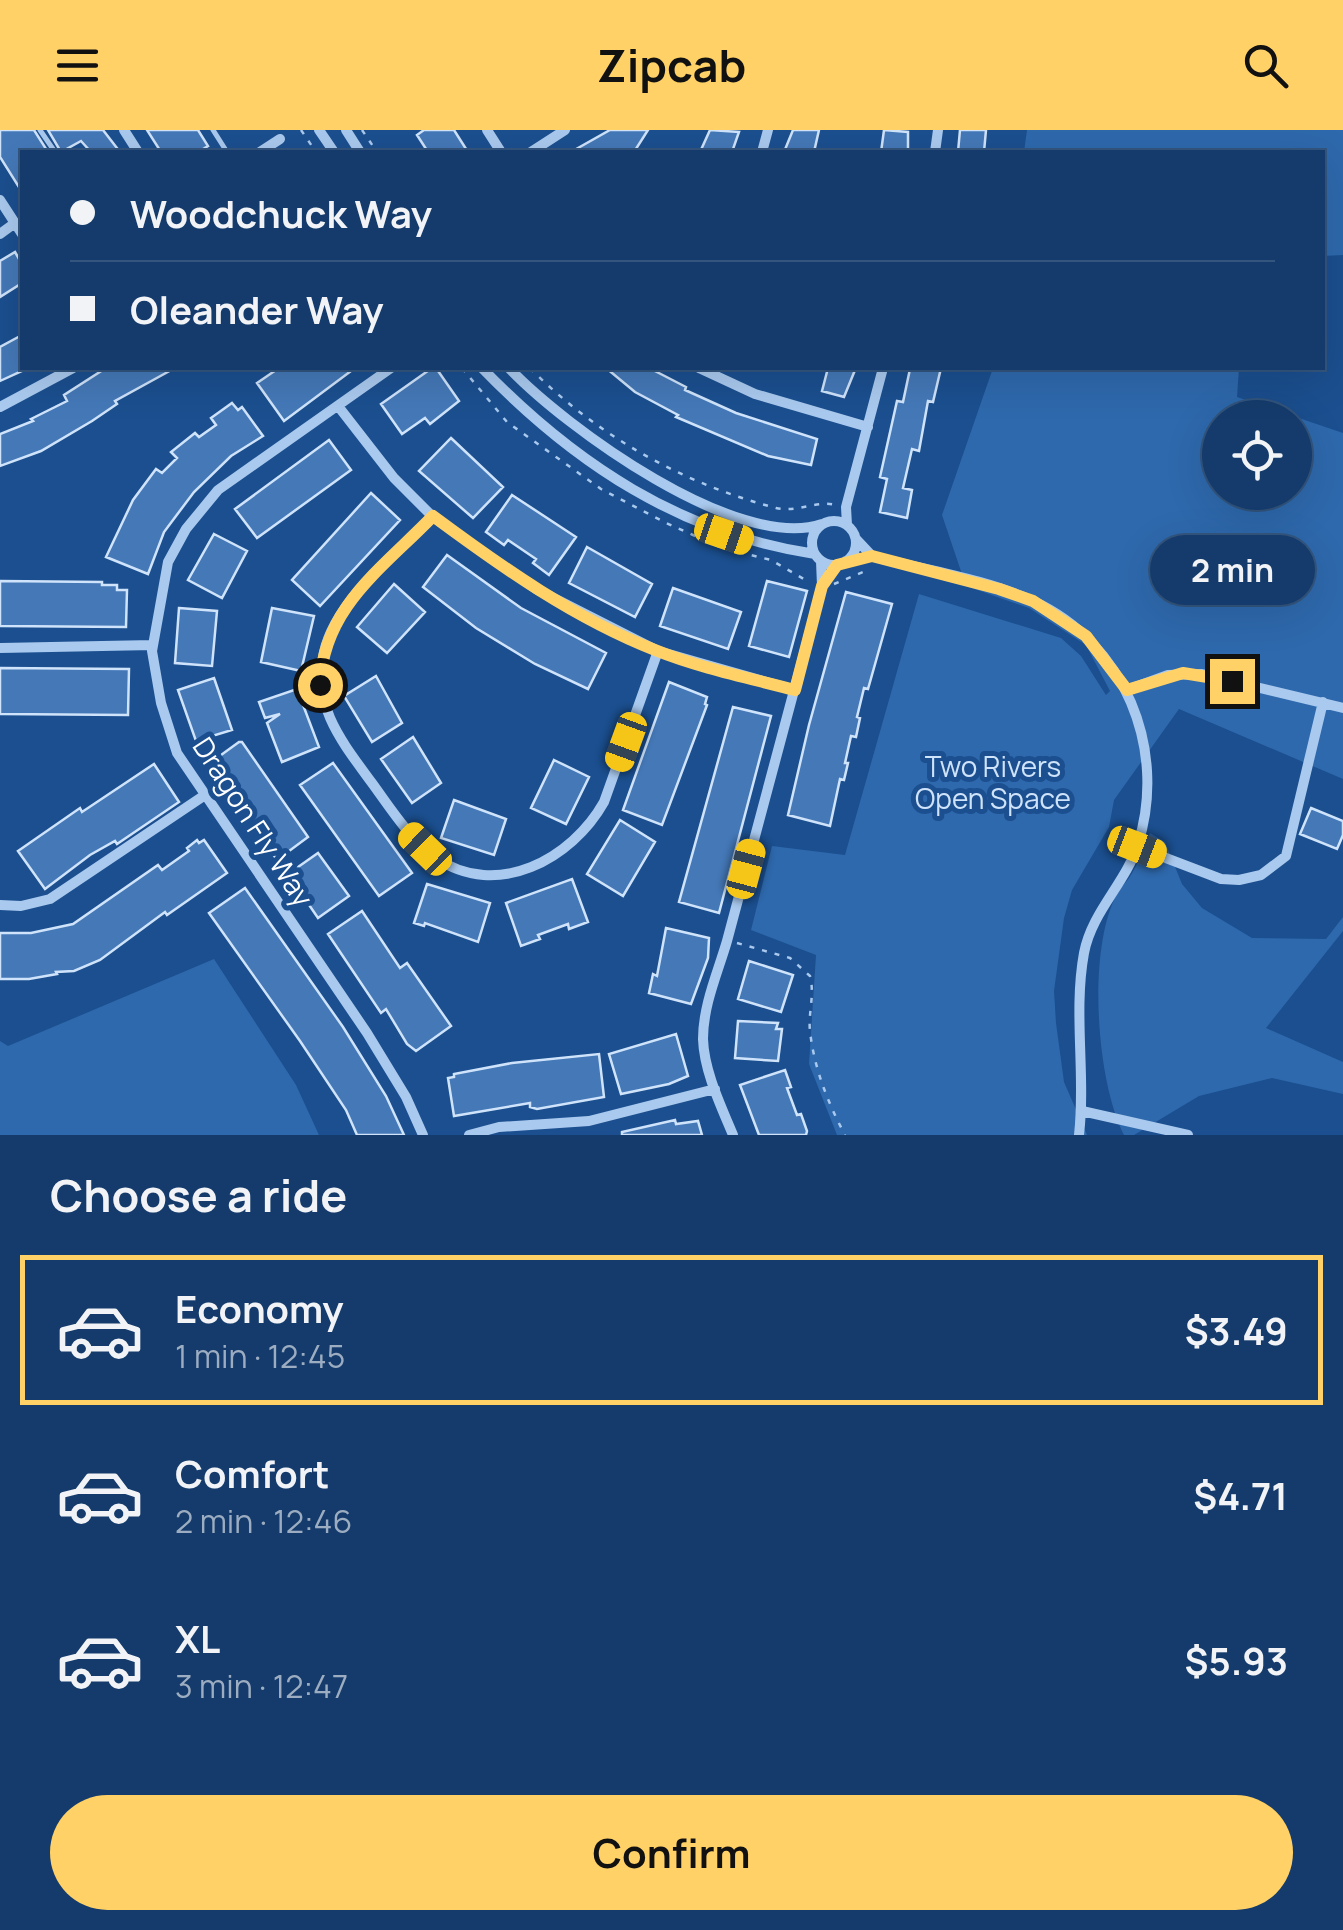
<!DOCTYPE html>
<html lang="en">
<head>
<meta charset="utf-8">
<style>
	:root { --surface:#143b6b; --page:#214673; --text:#f1f3f6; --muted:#9dadc1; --line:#33557e; --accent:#ffd166 }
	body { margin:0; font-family:Manrope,sans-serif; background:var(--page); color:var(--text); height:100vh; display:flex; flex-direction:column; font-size:38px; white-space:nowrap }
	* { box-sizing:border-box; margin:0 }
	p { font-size:32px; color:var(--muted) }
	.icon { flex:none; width:55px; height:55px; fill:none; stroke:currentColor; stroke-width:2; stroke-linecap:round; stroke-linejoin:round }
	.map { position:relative; height:1005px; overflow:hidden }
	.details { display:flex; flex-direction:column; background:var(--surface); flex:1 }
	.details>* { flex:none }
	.guide { position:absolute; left:20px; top:20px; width:1305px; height:220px; border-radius:0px; box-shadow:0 10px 40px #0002,0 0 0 2px var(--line); display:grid; align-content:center; height:220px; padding:0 50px; background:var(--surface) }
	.controls { position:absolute; left:1202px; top:270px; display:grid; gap:20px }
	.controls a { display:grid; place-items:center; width:110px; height:110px; border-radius:50%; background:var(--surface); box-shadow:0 10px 40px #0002,0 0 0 2px var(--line); font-size:50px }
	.end { position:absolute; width:45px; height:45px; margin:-22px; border:12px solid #ffd166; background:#111; box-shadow:0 0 0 5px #111 }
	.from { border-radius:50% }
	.bubble { position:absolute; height:70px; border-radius:35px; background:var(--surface); box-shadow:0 10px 40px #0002,0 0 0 2px var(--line); font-size:32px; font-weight:700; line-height:70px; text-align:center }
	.car { position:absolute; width:30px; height:60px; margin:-30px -15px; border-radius:12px; box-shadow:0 0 8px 2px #0007; background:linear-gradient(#f5c518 24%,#345 0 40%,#f5c518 0 76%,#345 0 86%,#f5c518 0) }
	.guide b { display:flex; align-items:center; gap:35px; height:95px; font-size:38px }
	.guide b+b { border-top:2px solid var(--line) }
	.guide i { width:25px; height:25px; background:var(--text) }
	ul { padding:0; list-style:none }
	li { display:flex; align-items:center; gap:30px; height:150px; margin:0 20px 15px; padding:0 30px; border:5px solid transparent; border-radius:0px }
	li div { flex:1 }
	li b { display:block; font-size:38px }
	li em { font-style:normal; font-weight:700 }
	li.on { border-color:var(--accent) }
	li>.icon { width:90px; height:90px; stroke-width:1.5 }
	h2 { padding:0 50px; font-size:45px; line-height:120px }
	.primary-button { display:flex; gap:20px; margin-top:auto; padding:20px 50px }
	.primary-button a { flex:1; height:115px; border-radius:60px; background:var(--accent); color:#111; font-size:40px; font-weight:700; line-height:115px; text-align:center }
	header { display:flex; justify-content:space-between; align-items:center; height:130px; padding:0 50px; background:var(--accent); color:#111; font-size:45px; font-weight:700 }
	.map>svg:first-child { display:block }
</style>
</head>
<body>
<header><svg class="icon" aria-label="menu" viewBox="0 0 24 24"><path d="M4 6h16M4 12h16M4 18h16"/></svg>Zipcab<svg class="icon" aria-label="search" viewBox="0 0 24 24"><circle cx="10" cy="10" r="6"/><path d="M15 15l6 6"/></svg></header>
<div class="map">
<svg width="1343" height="1005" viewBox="0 0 1343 1005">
	<rect width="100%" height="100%" fill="#1b4f8f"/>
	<path fill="#2e69ad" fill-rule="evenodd" d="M1027 0H1343V125L1323 126 1322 22H1024Z
		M993 238H1239L1237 267 1343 303V649L1179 579 1114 670 1109 697 1072 760 1064 788 1054 861 1056 893 1064 952 1087 1005H837L809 934 816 825 751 800 772 716 845 725 919 464 1061 508 1081 526 1106 565 1110 561 1086 515 1029 478 966 456 942 385ZM1220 288H1295V362H1220Z
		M1150 703 1165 712 1182 754 1202 778 1252 808 1326 809 1343 787V801L1266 898 1343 932V964L1272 948 1199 966 1134 1005H1124C1096 950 1087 819 1117 764 1120 757 1127 752 1131 745 1139 732 1144 716 1150 703Z
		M214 829 296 955 319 1005H0V911L8 916Z"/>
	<path fill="#4478b7" stroke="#cfe3fa" stroke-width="2.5" d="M0 0H34L48 22H22V62L0 27Z
		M48 0H103L120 22H91L81 11 61 22Z
		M147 0H198L208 16 198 22H161Z
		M424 0H454L468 22H428L417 5Z
		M610 0H648L634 22H571Z
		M710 0 739 2 732 22H700Z
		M793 0H819L814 22H784Z
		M884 0 908 2V22H881Z
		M960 0H986L984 22H958Z
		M15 122 22 134V153L0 167V131Z
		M22 205V241L0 251V217Z
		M106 238H175L115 271 117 274 92 291 41 321 0 336V304L33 291 31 289 67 271 64 265Z
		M279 238H355L284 291 257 253Z
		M432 238H436L459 271 430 294 425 288 402 304 381 274Z
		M606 238H649L686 257 685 260 736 283 817 309 811 335 768 326 676 287 678 285 635 262Z
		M828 238 855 240 844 267 822 261Z
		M916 238H941L933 272 928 271 919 321 912 319 903 358 912 360 907 388 880 382 887 349 880 347 897 271 903 272 910 239 915 240Z
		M232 273 238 280 242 277 263 306 231 326 194 362 164 402 148 444 106 427 133 370 156 339 162 343 177 328 171 322 195 303 199 307 216 295 211 288Z
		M451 308 503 357 473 388 419 341Z
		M329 310 351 340 257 408 235 379Z
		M371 363 400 390 320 476 292 450Z
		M512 365 576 407 549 445 533 433 536 429 508 410 504 415 486 402Z
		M214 404 247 421 222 468 188 450Z
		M587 417 652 454 635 487 569 453Z
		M447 425 521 478 606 523 588 559 535 534 476 498 423 457Z
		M0 451 102 452V455H117V460H127L126 497 0 496Z
		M767 451 807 461 789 527 749 516Z
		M394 454 425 482 387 523 357 497Z
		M673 458 741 482 728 519 660 496Z
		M846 462 892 474 868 559 864 558 857 587 860 588 856 607 851 606 845 633H848L844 650 840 649 830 696 788 685 809 595Z
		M179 478 217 481 212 536 175 533Z
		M272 478 314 486 301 541 261 532Z
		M0 538 129 539 128 585 0 584Z
		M376 546 402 593 372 612 344 566Z
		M214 548 232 600 196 611 178 560Z
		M669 552 707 567 705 574 707 575 662 695 623 680Z
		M297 559 319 617 282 632 267 593 280 584 265 588 259 572Z
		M733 577 771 586 719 783 679 772Z
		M413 607 441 653 412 673 381 629Z
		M239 612H242L308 707 277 730 210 633Z
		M554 630 589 647 566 694 531 678Z
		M333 633 412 743 379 766 300 655Z
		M154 634 179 672 117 714 115 711 90 725 45 759 18 721 80 678 82 682Z
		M454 670 506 689 494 725 441 708Z
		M1311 678 1343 691V705L1337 719 1300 704Z
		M620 690 655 712 623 766 587 744Z
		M197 710 199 713 204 710 227 743 167 785 165 782 100 830 74 841 56 842 57 844 29 849H0V803H31L73 794 158 735 162 740 189 721 187 718Z
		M318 723 349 766 318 788 288 744Z
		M572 749 588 792 569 799 568 794 538 805 540 809 521 816 506 773Z
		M427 754 490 773 478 812 425 793 424 796 414 793Z
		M245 758 343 897 386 966 404 1005H357L346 980 300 911 209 783Z
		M362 781 400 838 407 833 451 896 416 921 407 914 386 879 381 883 328 804Z
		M666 798 709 808 708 828 691 874 649 863 653 844 657 846Z
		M749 831 793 845 781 882 738 869Z
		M738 891 778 893 776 899H782L778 931 735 928Z
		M676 904 688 946 669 954 621 964 609 924Z
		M599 924 604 967 537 979 530 977V973L454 986 448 948 454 947V944L512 933Z
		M785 940 791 957 787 958 797 985 801 984 807 1001 806 1005H759L740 955Z
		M675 990 676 994 698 991 702 1005H622V1002Z"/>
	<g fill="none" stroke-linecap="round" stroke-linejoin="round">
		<path stroke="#a9c9ee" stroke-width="2.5" stroke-dasharray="5 8" stroke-linecap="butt" d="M301 0 316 22
			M362 0 377 22
			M462 238 507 292 601 359 666 393 722 418 771 430 809 452
			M530 238C597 306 684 354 776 378 797 383 816 370 837 375
			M834 454 868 440
			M737 813 790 828 810 846C815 865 808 883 810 901 814 938 828 973 845 1005"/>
		<path stroke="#a9c9ee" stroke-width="5" d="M40 0 55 22
			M213 0 227 22"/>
		<path stroke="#a9c9ee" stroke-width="10" d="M124 0 138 22
			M319 0 334 22
			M346 0 360 22
			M487 0 501 22
			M260 22 280 9
			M531 22 565 0
			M762 22 768 0
			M935 22 938 0
			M0 70 22 104
			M0 104 15 93
			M391 238 218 360 186 399 168 432 152 521 161 573 177 623 367 903 406 967 423 1005
			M482 238C575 334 681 404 815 424
			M509 238C565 297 738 423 822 394
			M699 238 755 264 868 297
			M338 276 394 348 433 387 536 459 658 521 795 560
			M0 277 73 238
			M433 387C396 424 336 469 324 522 311 575 342 612 372 653 391 679 409 708 436 728 497 770 572 729 604 672L658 521
			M812 413a22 22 0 1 1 44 0a22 22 0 1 1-44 0Z
			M847 395 846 377 883 238
			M872 426C924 440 983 448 1033 471 1124 512 1168 619 1138 714 1126 753 1092 781 1084 823 1073 883 1086 945 1079 1005
			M846 431 872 426 856 409
			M0 518 153 515
			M1127 560 1168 545 1202 544 1343 578
			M1137 717 1221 749 1239 750 1261 745 1286 726 1323 572
			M0 775 21 776 50 769 205 665
			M1082 981 1188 1005
			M469 1005 499 997 589 991 715 959
			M733 1005C721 976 704 941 703 909 703 875 718 842 727 811L822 456 821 431"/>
	</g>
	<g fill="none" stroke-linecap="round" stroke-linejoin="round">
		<path stroke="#ffd166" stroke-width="12" d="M320 555C323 477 383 438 433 386 503 438 574 488 655 520 700 538 749 548 795 560L822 456 837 435 872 426 999 459 1033 471 1086 506 1127 560 1183 543 1232 551"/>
	</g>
	<g text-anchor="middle" stroke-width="10" stroke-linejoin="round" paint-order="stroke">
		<g font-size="28" fill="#cfe3fa" stroke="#1b4f8f">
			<text x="993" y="647">Two Rivers<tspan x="993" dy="32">Open Space</tspan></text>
		</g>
		<g font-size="28" fill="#fff" stroke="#1b4f8f">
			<text transform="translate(253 692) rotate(57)" y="10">Dragon Fly Way</text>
		</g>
	</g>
</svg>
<div class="controls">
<a><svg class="icon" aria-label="locate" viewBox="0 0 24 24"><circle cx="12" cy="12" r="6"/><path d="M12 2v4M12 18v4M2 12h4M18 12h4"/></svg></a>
</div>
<i class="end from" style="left:320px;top:555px"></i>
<i class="end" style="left:1232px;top:551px"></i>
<div class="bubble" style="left:1150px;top:405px;width:165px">2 min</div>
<i class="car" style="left:724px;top:404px;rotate:109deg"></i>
<i class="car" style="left:626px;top:612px;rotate:200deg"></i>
<i class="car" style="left:1137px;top:717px;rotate:111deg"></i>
<i class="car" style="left:425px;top:719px;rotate:314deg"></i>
<i class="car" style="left:746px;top:739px;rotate:15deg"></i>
<div class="guide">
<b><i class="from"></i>Woodchuck Way</b>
<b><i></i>Oleander Way</b>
</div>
</div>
<section class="details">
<h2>Choose a ride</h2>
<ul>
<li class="on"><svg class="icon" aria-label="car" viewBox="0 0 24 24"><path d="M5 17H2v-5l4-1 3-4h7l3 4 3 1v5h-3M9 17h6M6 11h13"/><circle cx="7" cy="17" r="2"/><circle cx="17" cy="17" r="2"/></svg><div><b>Economy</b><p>1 min · 12:45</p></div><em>$3.49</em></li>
<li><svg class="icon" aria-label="car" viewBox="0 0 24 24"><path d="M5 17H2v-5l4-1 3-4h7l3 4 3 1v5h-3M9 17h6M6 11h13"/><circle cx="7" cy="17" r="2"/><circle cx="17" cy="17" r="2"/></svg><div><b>Comfort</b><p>2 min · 12:46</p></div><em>$4.71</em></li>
<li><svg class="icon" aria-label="car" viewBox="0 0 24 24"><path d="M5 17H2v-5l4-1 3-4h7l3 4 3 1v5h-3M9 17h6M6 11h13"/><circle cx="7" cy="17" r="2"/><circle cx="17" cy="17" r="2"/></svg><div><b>XL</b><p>3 min · 12:47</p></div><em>$5.93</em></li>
</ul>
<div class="primary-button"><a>Confirm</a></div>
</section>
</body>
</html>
